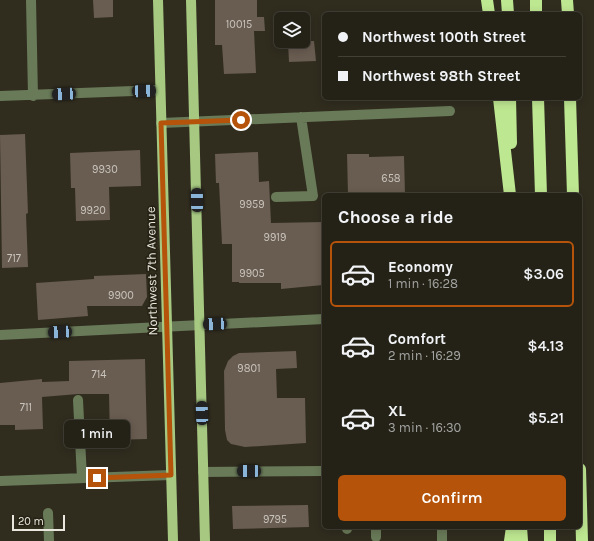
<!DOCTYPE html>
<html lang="en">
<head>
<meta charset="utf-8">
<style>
	:root { --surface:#242217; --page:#2c2a20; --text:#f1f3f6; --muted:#a3a4a1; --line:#413f36; --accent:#b45309 }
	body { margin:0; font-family:Karla,sans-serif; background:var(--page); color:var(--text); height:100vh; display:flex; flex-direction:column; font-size:15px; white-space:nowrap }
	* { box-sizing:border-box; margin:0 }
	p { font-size:13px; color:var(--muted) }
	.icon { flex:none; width:22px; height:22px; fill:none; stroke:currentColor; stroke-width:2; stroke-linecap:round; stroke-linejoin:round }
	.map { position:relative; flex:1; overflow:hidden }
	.details { position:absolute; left:322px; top:193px; width:260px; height:336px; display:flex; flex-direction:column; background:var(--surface); border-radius:6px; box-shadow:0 2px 10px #0003,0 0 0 1px var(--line) }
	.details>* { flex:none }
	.top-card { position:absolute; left:322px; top:12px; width:260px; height:88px; border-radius:6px; box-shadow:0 2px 10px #0003,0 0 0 1px var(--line); display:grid; align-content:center; height:88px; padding:0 16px; background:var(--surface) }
	.tools { position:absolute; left:274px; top:12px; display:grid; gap:8px }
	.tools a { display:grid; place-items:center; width:36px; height:36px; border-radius:6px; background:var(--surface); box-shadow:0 2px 10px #0003,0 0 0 1px var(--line); font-size:20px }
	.scale { position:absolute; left:12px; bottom:10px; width:53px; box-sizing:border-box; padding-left:4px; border:2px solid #e9e7de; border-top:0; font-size:11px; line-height:14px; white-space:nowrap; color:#e9e7de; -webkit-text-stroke:3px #262315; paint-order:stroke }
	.end { position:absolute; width:18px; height:18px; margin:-9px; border:5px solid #b45309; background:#fff; box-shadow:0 0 0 2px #fff }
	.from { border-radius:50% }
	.bubble { position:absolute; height:28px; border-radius:6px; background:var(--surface); box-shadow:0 2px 10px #0003,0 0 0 1px var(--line); font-size:13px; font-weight:600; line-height:28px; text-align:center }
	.car { position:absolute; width:12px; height:24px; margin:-12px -6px; border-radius:5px; box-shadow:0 0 3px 1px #0007; background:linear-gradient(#222 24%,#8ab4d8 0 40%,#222 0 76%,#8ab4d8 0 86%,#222 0) }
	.top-card b { display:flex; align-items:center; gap:14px; height:38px; font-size:15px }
	.top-card b+b { border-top:1px solid var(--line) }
	.top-card i { width:10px; height:10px; background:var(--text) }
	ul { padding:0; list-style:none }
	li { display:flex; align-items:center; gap:12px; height:66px; margin:0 8px 6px; padding:0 8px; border:2px solid transparent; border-radius:6px }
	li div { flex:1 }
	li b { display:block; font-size:15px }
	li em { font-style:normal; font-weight:600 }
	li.current { border-color:var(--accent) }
	li>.icon { width:36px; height:36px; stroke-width:1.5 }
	h2 { padding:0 16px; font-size:18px; line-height:48px }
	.action { display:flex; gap:8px; margin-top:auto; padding:8px 16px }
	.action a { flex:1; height:46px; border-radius:6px; background:var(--accent); color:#fff; font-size:16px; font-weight:600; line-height:46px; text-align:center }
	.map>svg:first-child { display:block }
</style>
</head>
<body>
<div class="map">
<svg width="594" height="541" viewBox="0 0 594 541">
	<rect width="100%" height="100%" fill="#302d1f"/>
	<path fill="#695c51" d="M93 0H113V17L94 18Z
		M215 0H257V17H264L265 31H254L256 73 224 74 222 45H215Z
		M314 41 316 61 289 62 288 42Z
		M25 134 28 213 26 214 28 267 2 268 0 135Z
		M140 150 141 186 109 187 110 220 76 221 75 188H71L70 153Z
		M258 152 259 182 269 181 271 223 324 222 323 285 281 289V283H239V282H232V244H222L219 183H216L215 154Z
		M347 154H369V157L404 156 405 195H348Z
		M146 274 147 297 142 306H87L88 316 38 320 36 283 94 279V276Z
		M296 351 297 368 276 369 277 398H305L306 443 245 447 231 444 227 440 225 430 224 371 228 361 233 356 239 353Z
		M145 359 147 439 110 440 109 394H78L42 397 43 429 15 430V425H0V383L42 379V382L69 381V361Z
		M308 505 309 527 233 529 232 506Z"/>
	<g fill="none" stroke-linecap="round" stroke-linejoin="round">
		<path stroke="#697a58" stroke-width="10" d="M31 0 33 96
			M0 96 160 90
			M161 123 450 111
			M276 197 313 196 301 117
			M0 335 324 319
			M78 400 82 478
			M203 472 324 471
			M0 481 171 475
			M48 513 49 541
			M347 527V529
			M376 527V537
			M442 527V541"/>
		<path stroke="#a6c881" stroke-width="10" d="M158 0 173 541
			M191 0 205 541"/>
		<path stroke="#bee791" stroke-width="12" d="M487 0 489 14
			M507 0 508 14
			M536 0V14
			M567 0 568 14
			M499 98 510 195
			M510 98 511 143
			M538 98 541 195
			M570 98 573 195
			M580 469 582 541
			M521 527 522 541
			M550 527V541
			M510 541 512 527"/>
	</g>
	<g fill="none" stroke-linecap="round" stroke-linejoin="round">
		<path stroke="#b45309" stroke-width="5" d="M97 478 171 475 161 123 241 120"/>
	</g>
	<g text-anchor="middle" stroke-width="3.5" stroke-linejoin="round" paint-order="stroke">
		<g font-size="11" fill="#c9c4bb">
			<text x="239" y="28">10015</text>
			<text x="105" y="173">9930</text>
			<text x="391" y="182">658</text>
			<text x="252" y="208">9959</text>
			<text x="93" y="214">9920</text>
			<text x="275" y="241">9919</text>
			<text x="14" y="262">717</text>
			<text x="252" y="277">9905</text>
			<text x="121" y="299">9900</text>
			<text x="249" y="372">9801</text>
			<text x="99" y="378">714</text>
			<text x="26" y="411">711</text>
			<text x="275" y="523">9795</text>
		</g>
		<g font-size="13" fill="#e9e7de" stroke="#262315">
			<text transform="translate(151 271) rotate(-91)" y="5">Northwest 7th Avenue</text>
		</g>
	</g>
</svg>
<div class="tools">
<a><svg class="icon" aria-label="layers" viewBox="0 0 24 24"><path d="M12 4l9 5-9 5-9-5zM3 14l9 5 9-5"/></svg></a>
</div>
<div class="scale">20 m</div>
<i class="end from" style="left:241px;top:120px"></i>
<i class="end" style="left:97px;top:478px"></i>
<div class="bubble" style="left:64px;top:420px;width:66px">1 min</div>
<i class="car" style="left:144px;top:91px;rotate:88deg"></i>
<i class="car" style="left:64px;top:94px;rotate:267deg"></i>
<i class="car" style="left:197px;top:200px;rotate:359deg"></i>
<i class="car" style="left:215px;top:324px;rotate:267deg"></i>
<i class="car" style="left:60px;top:332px;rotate:267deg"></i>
<i class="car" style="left:202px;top:413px;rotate:358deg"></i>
<i class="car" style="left:249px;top:471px;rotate:270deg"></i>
<div class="top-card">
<b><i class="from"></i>Northwest 100th Street</b>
<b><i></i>Northwest 98th Street</b>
</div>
<section class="details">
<h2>Choose a ride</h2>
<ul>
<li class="current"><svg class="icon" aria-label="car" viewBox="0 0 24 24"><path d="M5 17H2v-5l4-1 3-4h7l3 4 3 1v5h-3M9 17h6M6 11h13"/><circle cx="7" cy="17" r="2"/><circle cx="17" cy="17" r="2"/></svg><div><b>Economy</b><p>1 min · 16:28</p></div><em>$3.06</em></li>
<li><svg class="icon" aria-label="car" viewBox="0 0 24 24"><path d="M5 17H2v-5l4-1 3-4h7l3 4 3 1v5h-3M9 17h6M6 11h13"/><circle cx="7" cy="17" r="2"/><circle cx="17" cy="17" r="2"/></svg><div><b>Comfort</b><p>2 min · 16:29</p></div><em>$4.13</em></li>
<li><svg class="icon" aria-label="car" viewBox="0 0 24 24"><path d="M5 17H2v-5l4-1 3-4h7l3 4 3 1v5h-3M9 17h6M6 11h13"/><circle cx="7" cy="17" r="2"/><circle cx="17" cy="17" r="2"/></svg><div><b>XL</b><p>3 min · 16:30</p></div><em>$5.21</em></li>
</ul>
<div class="action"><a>Confirm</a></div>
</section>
</div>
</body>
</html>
